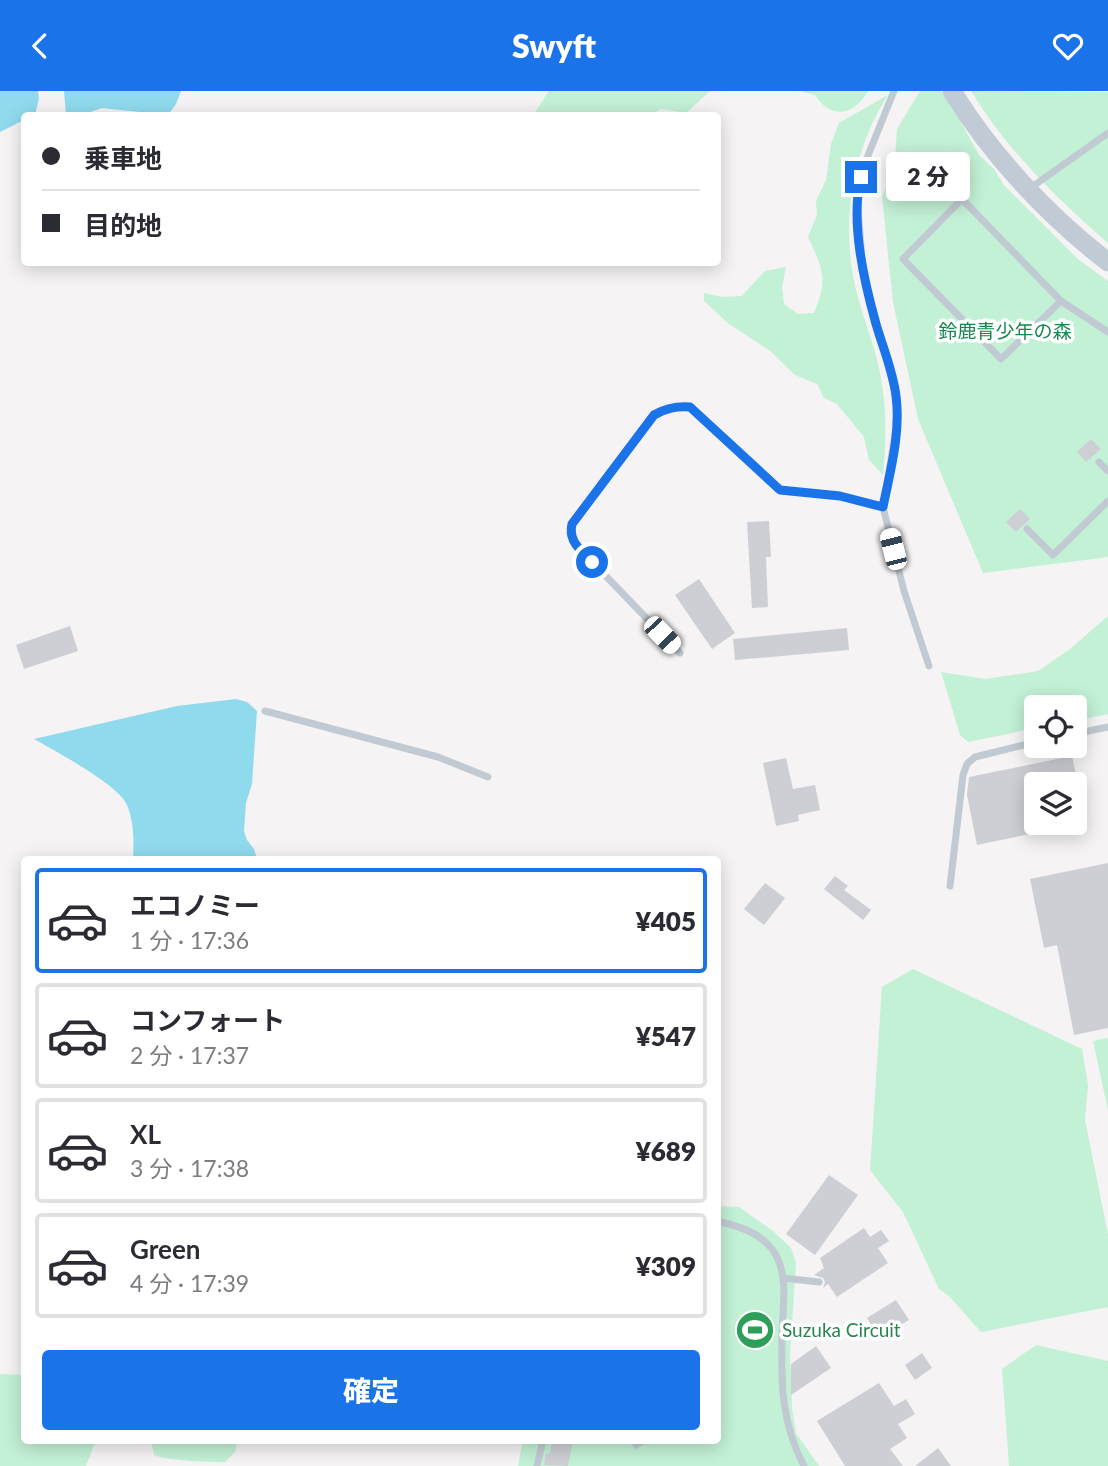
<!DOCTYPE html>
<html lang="ja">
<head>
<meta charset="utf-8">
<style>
	:root { --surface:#fff; --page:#f7f7f7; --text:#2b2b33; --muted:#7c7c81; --line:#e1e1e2; --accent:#1a73e8 }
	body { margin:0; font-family:Lato,"Noto Sans JP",sans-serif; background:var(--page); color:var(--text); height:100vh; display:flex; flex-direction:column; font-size:26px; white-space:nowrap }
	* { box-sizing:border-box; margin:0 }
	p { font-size:23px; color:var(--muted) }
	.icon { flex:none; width:38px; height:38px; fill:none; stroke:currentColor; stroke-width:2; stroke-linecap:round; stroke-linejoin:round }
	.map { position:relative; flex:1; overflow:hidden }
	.drawer { position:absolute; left:21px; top:765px; width:700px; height:588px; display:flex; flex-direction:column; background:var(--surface); border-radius:7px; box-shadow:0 4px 18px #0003 }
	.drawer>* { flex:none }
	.banner { position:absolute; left:21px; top:21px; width:700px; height:154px; border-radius:7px; box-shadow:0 4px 18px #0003; display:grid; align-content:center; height:154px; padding:0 21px; background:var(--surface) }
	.buttons { position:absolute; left:1024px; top:604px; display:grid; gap:14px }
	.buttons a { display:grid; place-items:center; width:63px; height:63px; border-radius:7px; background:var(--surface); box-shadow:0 4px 18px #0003; font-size:35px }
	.end { position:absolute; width:32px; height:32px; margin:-16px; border:9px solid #1a73e8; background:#fff; box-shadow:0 0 0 4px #fff }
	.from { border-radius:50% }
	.bubble { position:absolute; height:49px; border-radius:7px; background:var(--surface); box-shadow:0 4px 18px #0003; font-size:23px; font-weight:800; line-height:49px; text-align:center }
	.car { position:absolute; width:21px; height:42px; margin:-21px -10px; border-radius:9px; box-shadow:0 0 5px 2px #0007; background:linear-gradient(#fff 24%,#345 0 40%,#fff 0 76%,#345 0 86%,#fff 0) }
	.banner b { display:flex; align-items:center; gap:24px; height:66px; font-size:26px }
	.banner b+b { border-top:2px solid var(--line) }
	.banner i { width:18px; height:18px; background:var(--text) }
	ul { padding:12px 0 0; list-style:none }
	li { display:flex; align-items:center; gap:21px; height:105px; margin:0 14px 10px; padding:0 7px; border:4px solid var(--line); border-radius:7px }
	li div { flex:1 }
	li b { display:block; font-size:26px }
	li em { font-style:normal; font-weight:800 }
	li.selected { border-color:var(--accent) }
	li>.icon { width:63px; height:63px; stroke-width:1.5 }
	.button { display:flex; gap:14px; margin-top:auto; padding:14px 21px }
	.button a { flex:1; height:80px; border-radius:7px; background:var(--accent); color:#fff; font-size:28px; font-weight:800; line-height:80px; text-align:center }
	header { display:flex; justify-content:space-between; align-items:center; height:91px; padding:0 21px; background:var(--accent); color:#fff; font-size:32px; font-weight:800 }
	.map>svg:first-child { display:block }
</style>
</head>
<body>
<header><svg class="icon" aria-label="back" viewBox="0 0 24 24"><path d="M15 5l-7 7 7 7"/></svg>Swyft<svg class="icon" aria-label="heart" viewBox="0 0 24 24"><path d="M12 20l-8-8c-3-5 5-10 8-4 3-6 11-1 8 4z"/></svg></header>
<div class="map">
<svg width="1108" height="1375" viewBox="0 0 1108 1375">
	<rect width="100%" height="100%" fill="#f5f3f3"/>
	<path fill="#c3f1d5" d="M549 0H710L686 22 661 18 651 24H533Z
		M800 0H868C854 25 831 29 815 4Z
		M920 0H941L946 4 979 64 994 78 1004 94 1079 169 1108 190V466L983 482 918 328 893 211 882 105 894 82 897 38Z
		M971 0 1108 1V152C1056 107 1007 59 971 0Z
		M888 4C852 60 841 130 855 195 862 226 876 256 881 288 887 319 886 352 883 384L869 369 864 346 837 313 824 307 817 293 795 284 769 259 729 233 704 210V202L722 206 742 205 765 180 786 176 782 196 784 213 798 223 814 222C828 188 823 178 808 146L817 124 816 110 826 89 831 53 839 32Z
		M1108 525V623L1075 630 1074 616H1036V637L968 651 960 644 941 581 986 588 1038 580 1070 558Z
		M913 878 1082 958 1088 994 1085 1029 1108 1144V1216L981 1241 949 1205 939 1198 903 1121 870 1079 882 896Z
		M1108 947V1019L1093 950Z
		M718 1115 739 1116 773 1140 791 1157 796 1172 790 1263 792 1317 796 1342 819 1375H518L523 1349H718Z
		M1036 1254 1108 1270V1375H1009L1002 1278Z
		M0 1283 24 1284V1349H96L86 1375H0Z
		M151 1349H238L235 1361 225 1371C207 1371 169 1370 154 1364Z"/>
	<path fill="#90daee" d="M0 0H38L39 8 35 23 24 24V29L0 41Z
		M64 0H181L176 13 168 24 102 17 81 24H66Z
		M236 608 247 611 257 620 252 693 246 712 244 740 247 749 254 758 257 768H133C134 751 134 731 127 714 119 694 55 660 34 648L177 615Z"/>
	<path fill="#cdcfd5" d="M1091 348 1101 358 1086 371 1077 361Z
		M1020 418 1030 428 1016 441 1006 431Z
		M769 430 771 466H766L768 516 752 517 747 431Z
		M699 488 735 542 712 558 675 504Z
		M70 535 78 560 24 578 16 554Z
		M847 537 849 559 735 569 733 548Z
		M1072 665 1078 693H1036V732H1063V736L977 754 967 704 969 686Z
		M786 667 793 698 815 694 820 719 798 724 799 730 776 735 763 672Z
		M1074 700H1079L1086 731 1074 734Z
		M1108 772V937L1074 944 1057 854 1044 857 1030 788Z
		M835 785 848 795 844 799 871 819 863 829 824 798Z
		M765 792 785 807 764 834 744 818Z
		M829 1084 858 1104 815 1164 786 1143Z
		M864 1137 870 1146 881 1139 889 1150 878 1157 888 1172 837 1206 828 1193 823 1197 825 1191 823 1187 814 1184 824 1177 820 1167Z
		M896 1209 909 1229 879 1247 867 1227Z
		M816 1255 831 1277 791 1304V1273Z
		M922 1262 932 1277 915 1289 905 1274Z
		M879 1292 894 1315 906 1308 915 1323 898 1333 907 1347 890 1358 903 1375H845L817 1330Z
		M552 1349H573L568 1375 544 1374 546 1362 550 1363Z
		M938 1357 951 1375H915Z"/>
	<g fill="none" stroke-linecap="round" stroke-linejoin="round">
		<path stroke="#c1cad2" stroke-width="7" d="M894 0 865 72 858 100V118L863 181 897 308 896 338 883 416 904 500 929 575
			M1029 98 1108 42
			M1061 210 1001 268 903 168 962 108 1061 210 1108 241
			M1099 371 1108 380
			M1027 438 1053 464 1108 410
			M680 562 575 453 570 443 572 433 654 324C666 317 676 315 690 316L780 399 840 405 883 416
			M265 620 438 666 488 686
			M1074 643 1108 636
			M950 795 963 684 967 673 975 666 1036 651
			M718 1130C741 1136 763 1142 776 1164 789 1188 782 1219 782 1244 781 1293 781 1331 804 1375
			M783 1187 819 1191
			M636 1354 644 1349
			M537 1375 543 1349"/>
		<path stroke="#c1cbd6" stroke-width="19" d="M952 0C992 65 1048 125 1108 171"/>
	</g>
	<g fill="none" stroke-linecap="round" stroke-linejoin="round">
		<path stroke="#1a73e8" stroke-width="9" d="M592 471C581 459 568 451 572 433L654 324C666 317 676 315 690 316L780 399 840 405 883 416C890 381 901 342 896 305 893 280 883 257 876 233 864 190 850 130 861 86"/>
	</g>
	<defs>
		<g id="stadium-disc" transform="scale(2.0125)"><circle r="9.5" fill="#2e9e5b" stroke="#fff"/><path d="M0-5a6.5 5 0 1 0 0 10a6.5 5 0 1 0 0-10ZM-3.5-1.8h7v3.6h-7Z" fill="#fff"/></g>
	</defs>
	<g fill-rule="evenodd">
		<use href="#stadium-disc" x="755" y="1239"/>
	</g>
	<g text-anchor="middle" stroke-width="7" stroke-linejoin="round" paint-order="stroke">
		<g font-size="19" fill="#17864f" stroke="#fff">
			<text x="1005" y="247">鈴鹿青少年の森</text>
		</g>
		<g font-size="19" fill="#27864d" stroke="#fff" text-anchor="start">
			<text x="782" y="1246">Suzuka Circuit</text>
		</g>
	</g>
</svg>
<div class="buttons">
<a><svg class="icon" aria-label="locate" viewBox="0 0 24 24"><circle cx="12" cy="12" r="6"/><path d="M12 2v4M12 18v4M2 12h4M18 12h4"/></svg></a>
<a><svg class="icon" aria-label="layers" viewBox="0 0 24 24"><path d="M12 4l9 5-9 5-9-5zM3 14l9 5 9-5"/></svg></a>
</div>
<i class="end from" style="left:592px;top:471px"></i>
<i class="end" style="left:861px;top:86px"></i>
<div class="bubble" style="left:886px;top:61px;width:84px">2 分</div>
<i class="car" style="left:893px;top:458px;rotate:346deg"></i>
<i class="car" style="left:662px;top:544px;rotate:136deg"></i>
<div class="banner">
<b><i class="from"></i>乗車地</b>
<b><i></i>目的地</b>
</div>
<section class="drawer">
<ul>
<li class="selected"><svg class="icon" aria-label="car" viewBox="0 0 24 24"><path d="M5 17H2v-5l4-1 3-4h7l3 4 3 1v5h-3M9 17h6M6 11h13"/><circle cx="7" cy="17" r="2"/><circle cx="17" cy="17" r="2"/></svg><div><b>エコノミー</b><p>1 分 · 17:36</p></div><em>¥405</em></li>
<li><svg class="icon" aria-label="car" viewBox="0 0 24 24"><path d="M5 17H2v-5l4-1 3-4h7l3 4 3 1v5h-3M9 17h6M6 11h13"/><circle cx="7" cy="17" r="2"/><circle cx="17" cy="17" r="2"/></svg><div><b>コンフォート</b><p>2 分 · 17:37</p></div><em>¥547</em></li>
<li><svg class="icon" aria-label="car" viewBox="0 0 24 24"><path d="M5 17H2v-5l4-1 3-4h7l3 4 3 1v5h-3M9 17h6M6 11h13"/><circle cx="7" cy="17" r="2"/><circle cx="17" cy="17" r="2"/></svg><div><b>XL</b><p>3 分 · 17:38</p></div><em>¥689</em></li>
<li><svg class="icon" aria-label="car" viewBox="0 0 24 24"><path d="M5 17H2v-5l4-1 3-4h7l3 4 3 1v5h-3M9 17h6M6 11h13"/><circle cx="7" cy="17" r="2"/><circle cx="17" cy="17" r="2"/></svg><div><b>Green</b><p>4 分 · 17:39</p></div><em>¥309</em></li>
</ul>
<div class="button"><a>確定</a></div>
</section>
</div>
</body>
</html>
